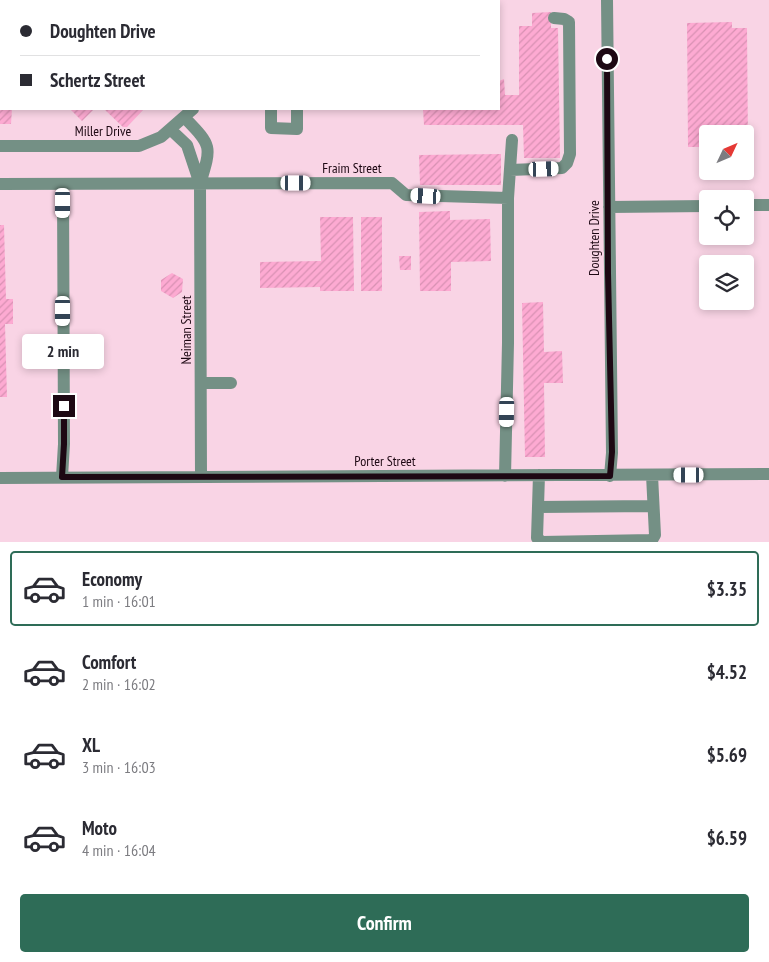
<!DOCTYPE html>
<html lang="en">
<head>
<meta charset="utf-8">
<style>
	:root { --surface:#fff; --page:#f7f7f7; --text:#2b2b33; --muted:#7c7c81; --line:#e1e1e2; --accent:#2e6c57 }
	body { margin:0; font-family:"PT Sans Narrow",sans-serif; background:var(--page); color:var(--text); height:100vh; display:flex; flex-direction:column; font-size:19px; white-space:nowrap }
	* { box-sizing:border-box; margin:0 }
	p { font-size:16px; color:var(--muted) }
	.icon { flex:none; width:28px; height:28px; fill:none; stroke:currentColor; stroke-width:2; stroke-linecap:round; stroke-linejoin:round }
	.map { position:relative; height:542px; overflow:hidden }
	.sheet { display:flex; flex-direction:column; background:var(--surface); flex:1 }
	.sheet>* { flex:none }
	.top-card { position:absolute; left:0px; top:0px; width:500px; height:110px; box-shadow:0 2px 8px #0003; display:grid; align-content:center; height:110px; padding:0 20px; background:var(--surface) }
	.needle { width:32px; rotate:46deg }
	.buttons { position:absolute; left:699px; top:125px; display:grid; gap:10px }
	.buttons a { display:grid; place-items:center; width:55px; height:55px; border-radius:5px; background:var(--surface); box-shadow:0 2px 8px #0003; font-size:25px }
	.end { position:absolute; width:22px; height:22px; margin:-11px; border:6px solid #1d0813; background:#fff; box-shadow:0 0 0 2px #fff }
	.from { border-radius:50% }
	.bubble { position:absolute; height:35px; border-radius:5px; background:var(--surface); box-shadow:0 2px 8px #0003; font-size:16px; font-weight:800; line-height:35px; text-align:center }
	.car { position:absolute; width:15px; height:30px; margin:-15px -8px; border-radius:6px; box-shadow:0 0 4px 1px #0007; background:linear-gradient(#fff 24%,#345 0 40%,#fff 0 76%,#345 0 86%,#fff 0) }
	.top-card b { display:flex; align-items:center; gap:18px; height:48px; font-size:19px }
	.top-card b+b { border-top:1px solid var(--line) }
	.top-card i { width:12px; height:12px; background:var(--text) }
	ul { padding:9px 0 0; list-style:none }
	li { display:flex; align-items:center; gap:15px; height:75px; margin:0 10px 8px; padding:0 10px; border:2px solid transparent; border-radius:5px }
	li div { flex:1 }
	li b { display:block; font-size:19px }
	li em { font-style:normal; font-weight:800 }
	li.selected { border-color:var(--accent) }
	li>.icon { width:45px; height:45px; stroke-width:1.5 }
	.action { display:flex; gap:10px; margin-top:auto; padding:10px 20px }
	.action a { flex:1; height:58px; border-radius:5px; background:var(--accent); color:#fff; font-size:20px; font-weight:800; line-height:58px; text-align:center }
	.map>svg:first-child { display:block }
</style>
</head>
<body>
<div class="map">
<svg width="769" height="542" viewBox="0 0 769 542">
	<defs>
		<pattern id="building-hatch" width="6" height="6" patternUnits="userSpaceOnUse" patternTransform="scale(1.25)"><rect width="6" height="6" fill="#fdaad2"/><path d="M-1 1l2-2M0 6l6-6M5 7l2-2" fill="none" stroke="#d891b3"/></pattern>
	</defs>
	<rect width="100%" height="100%" fill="#f9d4e5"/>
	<path fill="url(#building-hatch)" d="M551 12V28H558L560 158H524L523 125H424L423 109H499V81L504 79 505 95H519V26H532V13Z
		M732 22V28H747L748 147H745V134H708V147H688L687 23Z
		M0 109H12L11 124H0Z
		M70 109H94L82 121Z
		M104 109H144L125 129Z
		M501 154V185H420L419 155Z
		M450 211V220L490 219 491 261 451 262V291H420L419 212Z
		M320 217H353L354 291H320V287L260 288V262L321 261Z
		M361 217H382V291H361Z
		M0 225H4L6 299H13V324H5L7 397H0Z
		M399 256H411V270H400Z
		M172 273 183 279 182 292 173 298 161 291V280Z
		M543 302 544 352 562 351 563 383H544L545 457H525L522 303Z"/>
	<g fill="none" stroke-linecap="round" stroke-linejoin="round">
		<path stroke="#749085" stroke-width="12" d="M607 0C608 151 609 302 612 453L610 476
			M294 1 295 0
			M0 76 1 77
			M271 109V128L297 129V109
			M184 117C212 146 212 145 200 184L201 476
			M170 129 187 145 200 184
			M0 146H139L161 137 193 109
			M510 170 562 168 567 163 570 154 569 22 564 19 554 18
			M0 184 392 183 406 195 508 198V343L505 476
			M508 198 512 140
			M745 205H769
			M609 207 708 206
			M201 383H231
			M539 475 537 538 542 542 652 540 655 535 652 475
			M62 477 64 444 63 185
			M0 478 769 474
			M538 507 653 506"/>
	</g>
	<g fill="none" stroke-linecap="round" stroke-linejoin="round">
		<path stroke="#1d0813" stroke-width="6" d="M64 406V444L62 477 610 476 612 452 608 273 607 59"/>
	</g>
	<g text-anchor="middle" stroke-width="4" stroke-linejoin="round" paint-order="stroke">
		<g font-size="14" fill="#1d0813" stroke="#f9d4e5">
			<text x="103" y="136">Miller Drive</text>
			<text x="352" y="173">Fraim Street</text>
			<text transform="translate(594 238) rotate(-90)" y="5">Doughten Drive</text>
			<text transform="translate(186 330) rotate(-90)" y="5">Neiman Street</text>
			<text x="385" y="466">Porter Street</text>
		</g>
	</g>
</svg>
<div class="buttons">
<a><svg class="needle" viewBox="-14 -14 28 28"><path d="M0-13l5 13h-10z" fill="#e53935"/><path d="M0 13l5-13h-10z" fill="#7c7c81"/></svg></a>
<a><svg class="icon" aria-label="locate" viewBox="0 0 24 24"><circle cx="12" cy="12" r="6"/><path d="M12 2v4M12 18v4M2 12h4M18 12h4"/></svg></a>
<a><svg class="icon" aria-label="layers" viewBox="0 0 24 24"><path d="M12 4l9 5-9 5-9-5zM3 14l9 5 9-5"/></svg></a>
</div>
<i class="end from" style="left:607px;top:59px"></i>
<i class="end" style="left:64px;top:406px"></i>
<div class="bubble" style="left:22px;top:334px;width:82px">2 min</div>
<i class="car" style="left:544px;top:169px;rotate:88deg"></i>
<i class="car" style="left:296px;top:183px;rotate:90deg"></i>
<i class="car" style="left:426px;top:196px;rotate:273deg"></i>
<i class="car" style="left:63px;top:203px;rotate:180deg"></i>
<i class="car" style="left:63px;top:311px;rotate:180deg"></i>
<i class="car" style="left:507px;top:412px;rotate:181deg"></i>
<i class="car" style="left:689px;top:475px;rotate:270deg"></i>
<div class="top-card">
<b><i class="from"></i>Doughten Drive</b>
<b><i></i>Schertz Street</b>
</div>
</div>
<section class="sheet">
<ul>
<li class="selected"><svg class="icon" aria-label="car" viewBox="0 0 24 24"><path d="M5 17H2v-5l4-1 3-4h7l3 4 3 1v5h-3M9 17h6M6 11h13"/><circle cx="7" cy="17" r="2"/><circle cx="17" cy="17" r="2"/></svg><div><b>Economy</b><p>1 min · 16:01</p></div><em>$3.35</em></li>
<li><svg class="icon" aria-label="car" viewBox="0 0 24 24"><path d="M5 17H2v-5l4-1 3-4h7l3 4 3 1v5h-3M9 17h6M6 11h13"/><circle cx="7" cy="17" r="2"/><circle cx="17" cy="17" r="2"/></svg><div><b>Comfort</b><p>2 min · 16:02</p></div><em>$4.52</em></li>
<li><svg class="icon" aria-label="car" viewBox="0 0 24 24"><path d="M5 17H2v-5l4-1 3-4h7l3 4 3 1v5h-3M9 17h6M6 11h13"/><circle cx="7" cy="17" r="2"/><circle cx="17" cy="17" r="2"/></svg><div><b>XL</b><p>3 min · 16:03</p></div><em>$5.69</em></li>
<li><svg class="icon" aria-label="car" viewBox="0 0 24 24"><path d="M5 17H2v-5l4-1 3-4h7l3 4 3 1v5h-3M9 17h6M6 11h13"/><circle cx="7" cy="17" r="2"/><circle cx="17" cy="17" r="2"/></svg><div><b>Moto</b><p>4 min · 16:04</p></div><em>$6.59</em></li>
</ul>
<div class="action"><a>Confirm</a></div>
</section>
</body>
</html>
